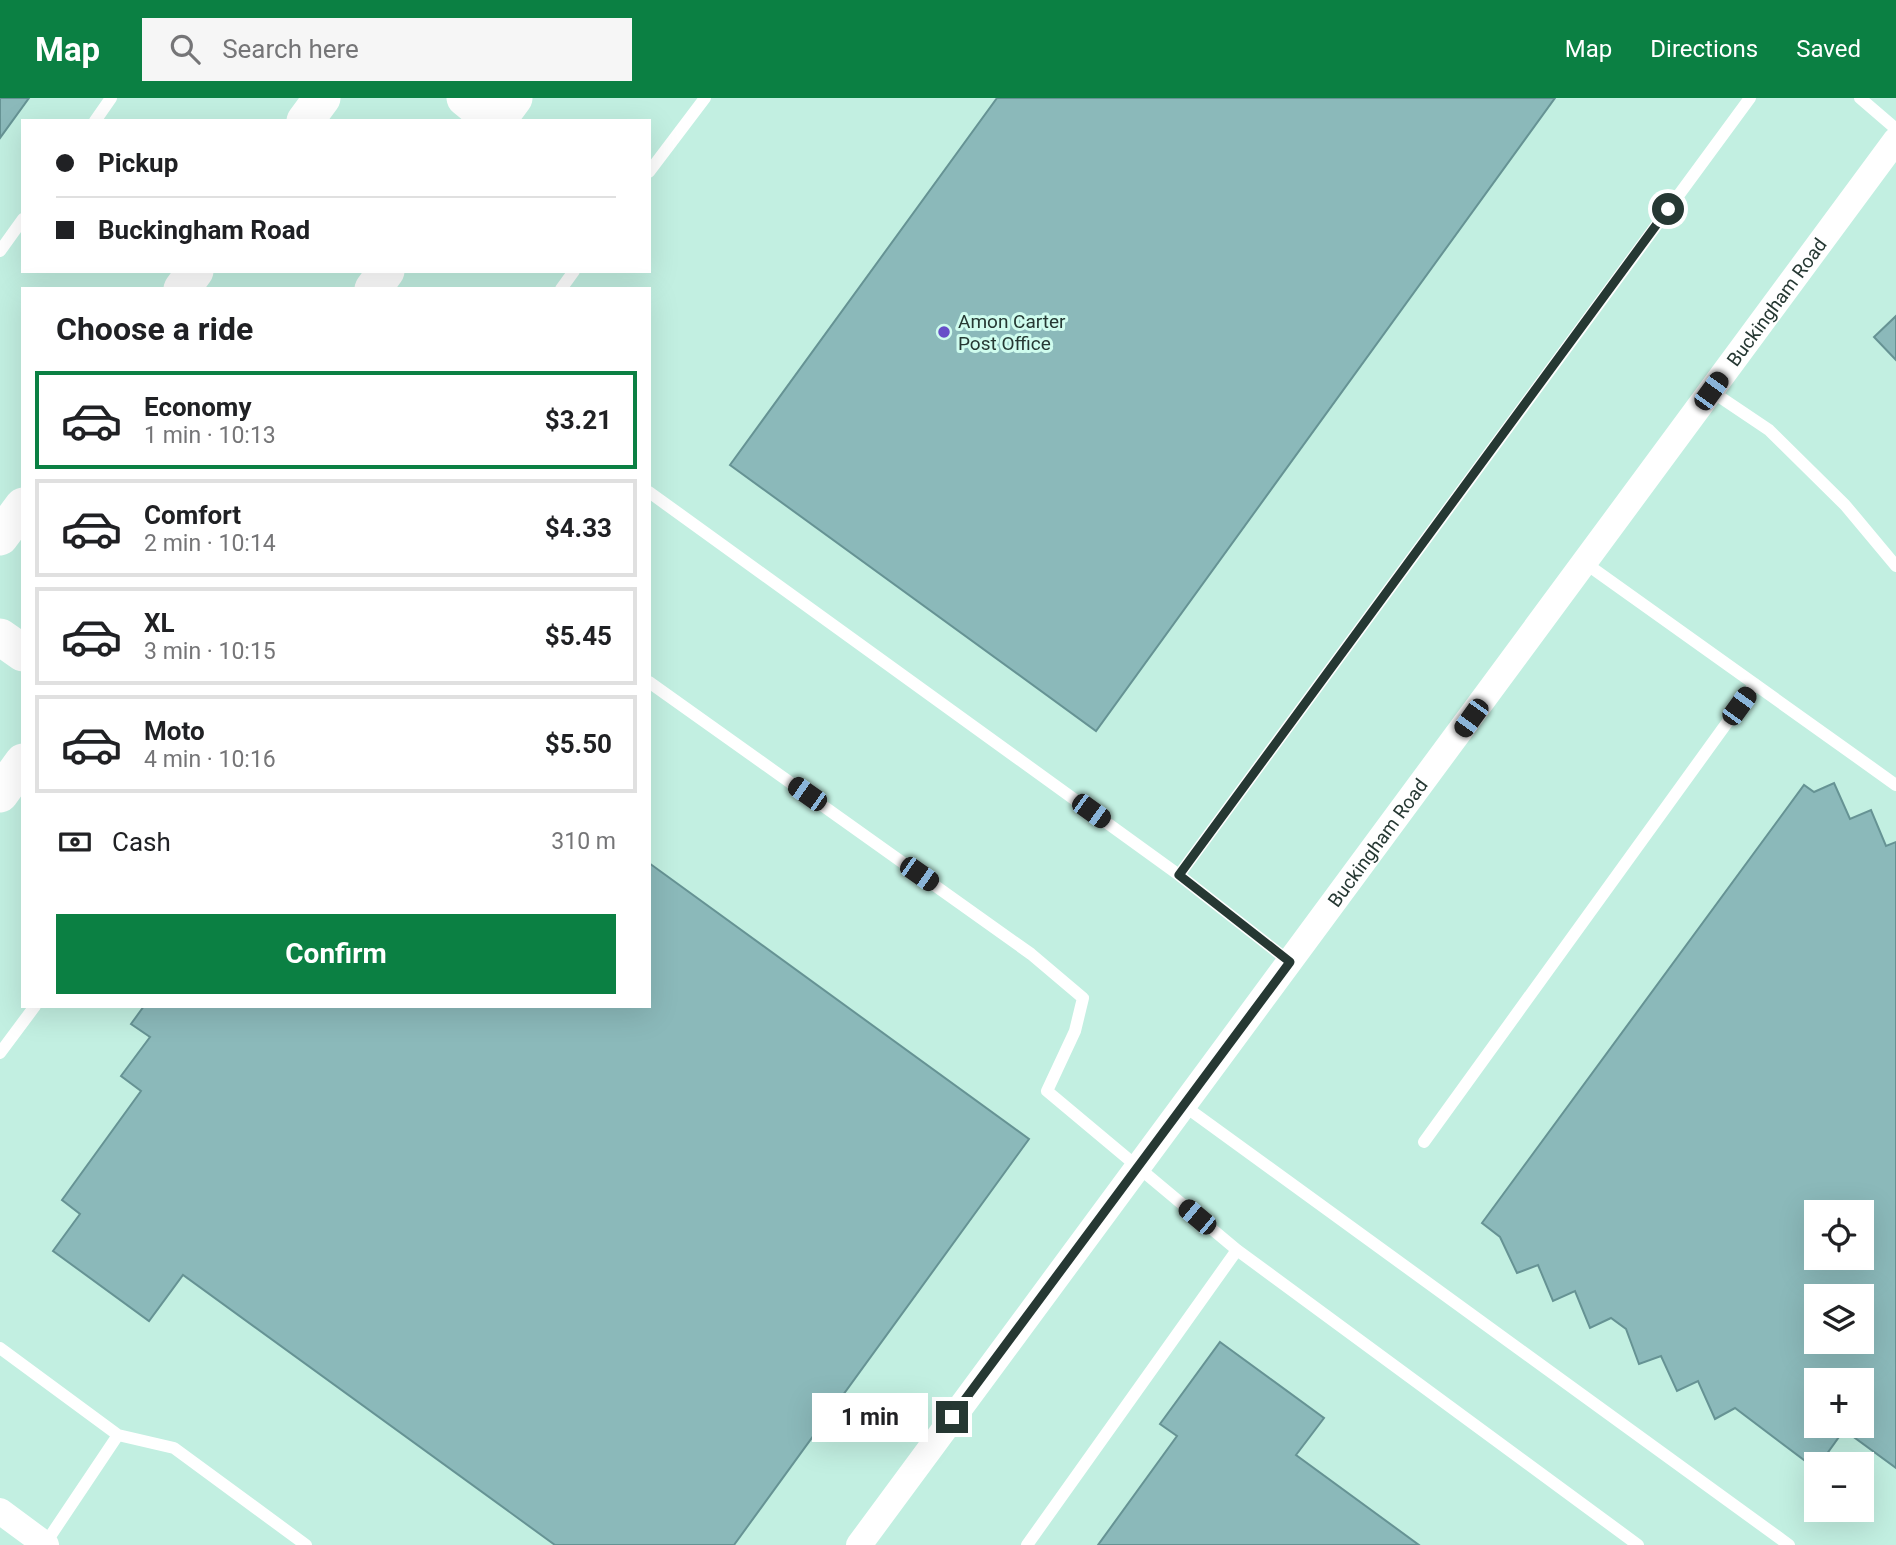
<!DOCTYPE html>
<html lang="en">
<head>
<meta charset="utf-8">
<style>
	:root { --surface:#fff; --page:#f6f6f6; --text:#202124; --muted:#757577; --line:#e0e0e0; --accent:#0b8043 }
	body { margin:0; font-family:Roboto,sans-serif; background:var(--page); color:var(--text); height:100vh; display:flex; flex-direction:column; font-size:26px; white-space:nowrap }
	* { box-sizing:border-box; margin:0 }
	p { font-size:23px; color:var(--muted) }
	.icon { flex:none; width:38px; height:38px; fill:none; stroke:currentColor; stroke-width:2; stroke-linecap:round; stroke-linejoin:round }
	.map { position:relative; flex:1; overflow:hidden }
	.sheet { position:absolute; left:21px; top:189px; width:630px; height:721px; display:flex; flex-direction:column; background:var(--surface); border-radius:0px; box-shadow:0 7px 28px #0002 }
	.sheet>* { flex:none }
	.hud { position:absolute; left:21px; top:21px; width:630px; height:154px; border-radius:0px; box-shadow:0 7px 28px #0002; display:grid; align-content:center; height:154px; padding:0 35px; background:var(--surface) }
	.buttons { position:absolute; left:1804px; top:1102px; display:grid; gap:14px }
	.buttons a { display:grid; place-items:center; width:70px; height:70px; border-radius:0px; background:var(--surface); box-shadow:0 7px 28px #0002; font-size:35px }
	.end { position:absolute; width:32px; height:32px; margin:-16px; border:9px solid #263833; background:#fff; box-shadow:0 0 0 4px #fff }
	.from { border-radius:50% }
	.bubble { position:absolute; height:49px; border-radius:0px; background:var(--surface); box-shadow:0 7px 28px #0002; font-size:23px; font-weight:700; line-height:49px; text-align:center }
	.car { position:absolute; width:21px; height:42px; margin:-21px -10px; border-radius:9px; box-shadow:0 0 5px 2px #0007; background:linear-gradient(#222 24%,#8ab4d8 0 40%,#222 0 76%,#8ab4d8 0 86%,#222 0) }
	.hud b { display:flex; align-items:center; gap:24px; height:66px; font-size:26px }
	.hud b+b { border-top:2px solid var(--line) }
	.hud i { width:18px; height:18px; background:var(--text) }
	ul { padding:0; list-style:none }
	li { display:flex; align-items:center; gap:21px; height:98px; margin:0 14px 10px; padding:0 21px; border:4px solid var(--line); border-radius:0px }
	li div { flex:1 }
	li b { display:block; font-size:26px }
	li em { font-style:normal; font-weight:700 }
	li.current { border-color:var(--accent) }
	li>.icon { width:63px; height:63px; stroke-width:1.5 }
	h2 { padding:0 35px; font-size:32px; line-height:84px }
	.pay { display:flex; align-items:center; gap:18px; height:77px; padding:0 35px; font-size:26px }
	.pay p { margin-inline-start:auto }
	.cta { display:flex; gap:14px; margin-top:auto; padding:14px 35px }
	.cta a { flex:1; height:80px; border-radius:0px; background:var(--accent); color:#fff; font-size:28px; font-weight:700; line-height:80px; text-align:center }
	header { display:flex; align-items:center; gap:42px; box-sizing:border-box; height:98px; padding:0 35px; background:var(--accent); color:#fff }
	header strong { font-size:33px }
	nav { display:flex; gap:38px; margin-inline-start:auto; font-size:24px }
	.search { width:490px; height:63px; background:var(--page); display:flex; align-items:center; gap:18px; box-sizing:border-box; padding:0 24px; border-radius:0px; color:var(--muted); font-size:26px }
	.map>svg:first-child { display:block }
</style>
</head>
<body>
<header>
<strong>Map</strong>
<div class="search"><svg class="icon" aria-label="search" viewBox="0 0 24 24"><circle cx="10" cy="10" r="6"/><path d="M15 15l6 6"/></svg>Search here</div>
<nav><a>Map</a><a>Directions</a><a>Saved</a></nav>
</header>
<div class="map">
<svg width="1896" height="1447" viewBox="0 0 1896 1447">
	<rect width="100%" height="100%" fill="#c2efe1"/>
	<path fill="#8bb9ba" stroke="#669394" stroke-width="2" fill-rule="evenodd" d="M0 0H29L0 40Z
		M997 0H1555L1096 633 730 367Z
		M1896 218V262L1874 239Z
		M1834 685 1850 721 1871 712 1886 748 1896 744V1370L1844 1332 1816 1371 1735 1310 1715 1321 1698 1283 1677 1293 1661 1258 1639 1266 1626 1231 1611 1220 1590 1230 1575 1193 1553 1203 1538 1167 1517 1175 1500 1139 1482 1125 1804 687 1814 694ZM1816 1115H1862V1160H1816ZM1816 1199H1862V1244H1816ZM1816 1283H1862V1328H1816Z
		M649 765 1029 1041 734 1447H555L183 1177 149 1223 53 1153 80 1116 62 1102 141 993 121 978 150 939 131 926 144 908H649Z
		M1220 1244 1324 1320 1296 1357 1419 1447H1098L1177 1338 1160 1326Z"/>
	<g fill="none" stroke-linecap="round" stroke-linejoin="round">
		<path stroke="#fff" stroke-width="12" d="M1860 0 1896 31
			M95 23 111 0
			M649 74 705 0
			M0 153 23 121
			M561 191 574 173
			M1711 293 1769 332 1845 407 1896 468
			M649 394 1179 777 1750 0
			M1585 465 1896 687
			M649 584 1031 856 1083 900 1075 933 1047 993 1237 1152 1638 1447
			M1179 777 1290 864
			M0 955 35 908
			M1183 1007 1789 1447
			M1424 1044 1755 586
			M0 1250 118 1337 174 1350 306 1447
			M45 1446 118 1337
			M1027 1447 1237 1152"/>
		<g stroke="#fff" stroke-width="26">
			<path d="M0 1413 46 1447"/>
			<path id="s1" d="M859 1447 1896 42"/>
		</g>
		<path stroke="#fff" stroke-width="37" d="M465 0 493 23
			M305 23 322 0
			M497 23 514 0
			M182 191 195 173
			M373 191 386 173
			M0 439 23 408
			M0 539 23 555
			M0 696 23 664"/>
	</g>
	<g fill="none" stroke-linecap="round" stroke-linejoin="round">
		<path stroke="#263833" stroke-width="9" d="M952 1319 1290 864 1179 777 1668 111"/>
	</g>
	<circle fill="#674ec8" stroke="#cffcee" stroke-width="2.5" cx="944" cy="234" r="7"/>
	<g text-anchor="middle" stroke-width="6" stroke-linejoin="round" paint-order="stroke">
		<g font-size="19" fill="#263833" stroke="#cffcee">
			<text dy="7" stroke="none"><textPath href="#s1" startOffset="1545">Buckingham Road</textPath></text>
			<text dy="7" stroke="none"><textPath href="#s1" startOffset="873">Buckingham Road</textPath></text>
		</g>
		<g font-size="19" fill="#263833" stroke="#cffcee" text-anchor="start">
			<text x="958" y="230">Amon Carter<tspan x="958" dy="22">Post Office</tspan></text>
		</g>
	</g>
</svg>
<div class="buttons">
<a><svg class="icon" aria-label="locate" viewBox="0 0 24 24"><circle cx="12" cy="12" r="6"/><path d="M12 2v4M12 18v4M2 12h4M18 12h4"/></svg></a>
<a><svg class="icon" aria-label="layers" viewBox="0 0 24 24"><path d="M12 4l9 5-9 5-9-5zM3 14l9 5 9-5"/></svg></a>
<a>+</a>
<a>−</a>
</div>
<i class="end from" style="left:1668px;top:111px"></i>
<i class="end" style="left:952px;top:1319px"></i>
<div class="bubble" style="left:812px;top:1295px;width:116px">1 min</div>
<i class="car" style="left:1711px;top:293px;rotate:36deg"></i>
<i class="car" style="left:1739px;top:608px;rotate:36deg"></i>
<i class="car" style="left:1471px;top:620px;rotate:216deg"></i>
<i class="car" style="left:807px;top:696px;rotate:305deg"></i>
<i class="car" style="left:1091px;top:713px;rotate:126deg"></i>
<i class="car" style="left:919px;top:776px;rotate:125deg"></i>
<i class="car" style="left:1197px;top:1119px;rotate:310deg"></i>
<div class="hud">
<b><i class="from"></i>Pickup</b>
<b><i></i>Buckingham Road</b>
</div>
<section class="sheet">
<h2>Choose a ride</h2>
<ul>
<li class="current"><svg class="icon" aria-label="car" viewBox="0 0 24 24"><path d="M5 17H2v-5l4-1 3-4h7l3 4 3 1v5h-3M9 17h6M6 11h13"/><circle cx="7" cy="17" r="2"/><circle cx="17" cy="17" r="2"/></svg><div><b>Economy</b><p>1 min · 10:13</p></div><em>$3.21</em></li>
<li><svg class="icon" aria-label="car" viewBox="0 0 24 24"><path d="M5 17H2v-5l4-1 3-4h7l3 4 3 1v5h-3M9 17h6M6 11h13"/><circle cx="7" cy="17" r="2"/><circle cx="17" cy="17" r="2"/></svg><div><b>Comfort</b><p>2 min · 10:14</p></div><em>$4.33</em></li>
<li><svg class="icon" aria-label="car" viewBox="0 0 24 24"><path d="M5 17H2v-5l4-1 3-4h7l3 4 3 1v5h-3M9 17h6M6 11h13"/><circle cx="7" cy="17" r="2"/><circle cx="17" cy="17" r="2"/></svg><div><b>XL</b><p>3 min · 10:15</p></div><em>$5.45</em></li>
<li><svg class="icon" aria-label="car" viewBox="0 0 24 24"><path d="M5 17H2v-5l4-1 3-4h7l3 4 3 1v5h-3M9 17h6M6 11h13"/><circle cx="7" cy="17" r="2"/><circle cx="17" cy="17" r="2"/></svg><div><b>Moto</b><p>4 min · 10:16</p></div><em>$5.50</em></li>
</ul>
<div class="pay"><svg class="icon" aria-label="cash" viewBox="0 0 24 24"><path d="M3 7h18v10H3z"/><circle cx="12" cy="12" r="2"/></svg>Cash<p>310 m</p></div>
<div class="cta"><a>Confirm</a></div>
</section>
</div>
</body>
</html>
